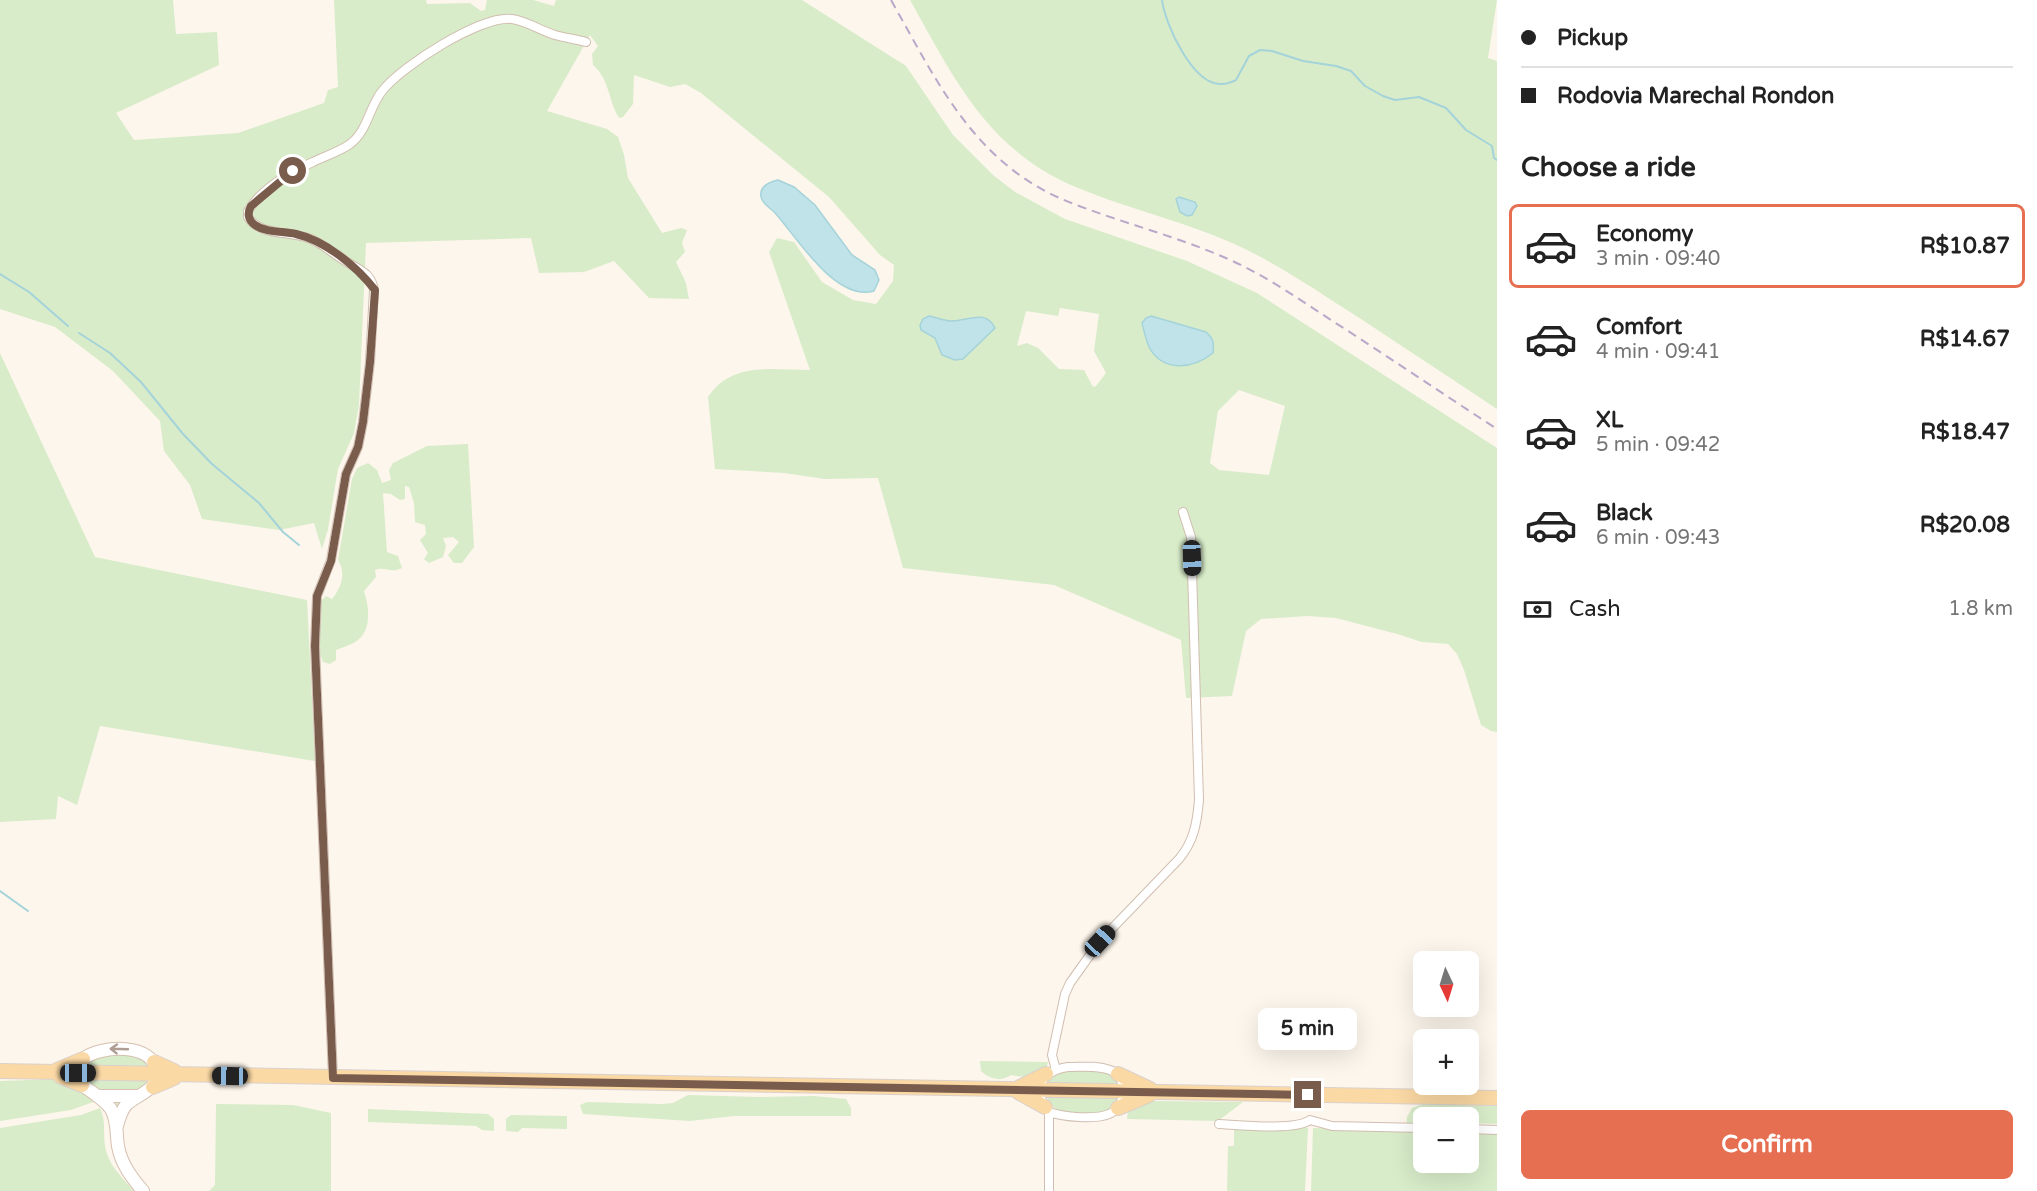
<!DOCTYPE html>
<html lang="en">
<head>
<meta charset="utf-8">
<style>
	:root { --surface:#fff; --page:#f2f2f2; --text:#222; --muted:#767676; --line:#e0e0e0; --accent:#e76f51 }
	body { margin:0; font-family:"Varela Round",sans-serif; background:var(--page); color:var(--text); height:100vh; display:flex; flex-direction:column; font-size:22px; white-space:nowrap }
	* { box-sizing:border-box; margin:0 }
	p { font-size:20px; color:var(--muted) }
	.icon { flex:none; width:33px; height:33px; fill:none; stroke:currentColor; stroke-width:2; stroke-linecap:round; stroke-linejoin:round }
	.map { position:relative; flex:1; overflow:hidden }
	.panel { display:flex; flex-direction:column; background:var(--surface); width:540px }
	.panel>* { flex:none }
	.guide { display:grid; align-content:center; height:132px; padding:0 24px; background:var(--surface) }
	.needle { width:39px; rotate:176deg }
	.buttons { position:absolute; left:1413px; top:951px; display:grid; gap:12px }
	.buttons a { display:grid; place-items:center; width:66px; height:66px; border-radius:9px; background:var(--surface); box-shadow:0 6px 24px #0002; font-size:30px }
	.end { position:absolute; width:27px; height:27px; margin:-14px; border:8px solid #7a5c4d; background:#fff; box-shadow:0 0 0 3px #fff }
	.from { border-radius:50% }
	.bubble { position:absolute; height:42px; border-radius:9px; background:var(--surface); box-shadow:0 6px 24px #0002; font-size:20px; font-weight:700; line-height:42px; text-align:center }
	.car { position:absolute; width:18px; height:36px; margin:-18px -9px; border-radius:8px; box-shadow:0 0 4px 2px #0007; background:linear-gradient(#222 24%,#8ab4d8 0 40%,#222 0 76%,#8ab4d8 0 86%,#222 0) }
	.guide b { display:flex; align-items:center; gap:21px; height:57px; font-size:22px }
	.guide b+b { border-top:2px solid var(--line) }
	.guide i { width:15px; height:15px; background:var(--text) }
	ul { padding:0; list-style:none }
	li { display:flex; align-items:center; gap:18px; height:84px; margin:0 12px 9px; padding:0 12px; border:3px solid transparent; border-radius:9px }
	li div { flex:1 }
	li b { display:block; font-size:22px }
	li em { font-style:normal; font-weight:700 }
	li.selected { border-color:var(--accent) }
	li>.icon { width:54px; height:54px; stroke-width:1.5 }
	h2 { padding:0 24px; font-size:27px; line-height:72px }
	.pay { display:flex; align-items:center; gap:15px; height:66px; padding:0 24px; font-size:22px }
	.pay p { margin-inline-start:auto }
	.button { display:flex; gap:12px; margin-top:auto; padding:12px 24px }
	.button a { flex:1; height:69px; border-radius:9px; background:var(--accent); color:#fff; font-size:24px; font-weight:700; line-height:69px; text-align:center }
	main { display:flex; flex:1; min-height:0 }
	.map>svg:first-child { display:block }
</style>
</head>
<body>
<main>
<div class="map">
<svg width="1497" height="1191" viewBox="0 0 1497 1191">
	<rect width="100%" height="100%" fill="#fdf6ec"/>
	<path fill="#d8ecc9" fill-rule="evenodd" d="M0 0H173L176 34 217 32 219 65 116 113 134 140 238 133 324 103 328 90 338 87 334 0H426L427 4 470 3 481 11 485 10 487 0H533L554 6 556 0H802L906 66 953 135 993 175 1015 192 1065 219 1187 261 1257 293 1497 448V732L1491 731 1481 725 1464 670 1457 654 1448 644 1422 642 1397 634 1336 618 1307 616 1261 619 1246 631 1232 696 1186 698 1181 640 1054 585 903 568 878 478 825 479 784 473 715 469 708 397C732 361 772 370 810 370L769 252 777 238 794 242 822 282 853 300 876 304 893 281 894 265 880 255 829 197 701 93 685 84 670 87 634 75 633 104 623 117 619 118C608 100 610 80 593 65L592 54 598 46 590 35 547 111 607 129 618 137 624 155 628 178 662 233 681 228 687 230 682 243 685 252 676 262 686 283 689 299 649 298 614 261 584 272 539 273 531 238 366 243 359 405 354 433 338 469 328 529 322 549 314 523 279 530 202 519 190 485 164 451 160 421 113 371 55 327 0 309ZM1060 308 1099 314 1094 351 1106 373 1096 386 1093 387 1084 370 1059 369 1038 348 1027 343 1017 346 1026 311 1058 316ZM1239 390 1285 406 1269 475 1219 470 1210 463 1218 411Z
		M910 0H1497L1488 58 1497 61V409C1452 379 1406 349 1361 319 1325 296 1290 272 1253 253 1197 224 1136 212 1078 188 988 151 955 80 910 0Z
		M0 353 95 557 307 600 315 761 100 726 77 805 58 796 56 819 0 822Z
		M468 444 474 547 462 563H454L448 555 459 542 453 537 443 538 446 546 443 557 429 563 424 559 428 553 420 540 426 534 425 525 415 522 414 503 409 487 405 486V499L400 500 391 494 383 493 387 552 398 556 402 568C390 574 385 566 375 570L376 577 364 591C369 606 372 629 358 640 352 645 343 647 336 650V660L330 664 323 662 319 651 321 601 326 596 332 599C342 587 346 573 338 560L352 479 357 468 368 463 377 470 382 483 391 480 389 470 393 463 427 446Z
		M103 1052 146 1058 153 1077 119 1111 84 1084 82 1066Z
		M980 1061 1048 1062 1046 1070C1030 1078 1028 1078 1011 1075 1001 1082 989 1079 981 1071Z
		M1097 1069C1108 1073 1119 1076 1119 1089 1119 1096 1119 1102 1114 1107 1105 1115 1075 1115 1063 1112 1057 1111 1052 1106 1048 1101V1079L1060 1070Z
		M60 1079 99 1100 71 1110 0 1121V1081Z
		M688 1095 758 1097 814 1096 846 1099 851 1108V1116H734L690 1121 583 1114 580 1105 587 1102 662 1104 673 1103Z
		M1148 1101H1157L1243 1102 1218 1121 1127 1119 1128 1110Z
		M216 1104 293 1105 331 1113V1191H209L215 1185Z
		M1423 1104 1497 1106V1124L1469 1123 1468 1118H1424V1162H1468L1469 1131 1497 1132V1191H1311L1313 1128 1406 1130 1407 1117 1412 1108Z
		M100 1108C106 1120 103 1132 105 1146 108 1165 122 1177 134 1191H0V1128L81 1115Z
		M368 1109 488 1114 494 1119V1131L482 1130 476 1126 368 1122Z
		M511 1115 567 1116V1129L522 1128 518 1132 506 1131V1119Z
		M1302 1126 1308 1128 1305 1191H1227L1228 1146H1234V1127Z"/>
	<path fill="#bfe3e8" stroke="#a5d3da" stroke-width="1.5" d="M778 180 794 187 815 205 852 255 875 270 879 280 874 291C836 302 798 239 776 214 772 209 762 204 761 197 759 186 769 182 778 180Z
		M1179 197 1195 202 1197 206 1192 215 1187 216 1180 212 1176 199Z
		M929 316C936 317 944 321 952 321 968 321 986 309 995 328L963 359 955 360 942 355 935 338 921 330 920 325 923 319Z
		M1151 316 1206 332C1214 339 1214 343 1213 353 1193 369 1163 373 1149 347 1146 340 1144 331 1142 323L1146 318Z"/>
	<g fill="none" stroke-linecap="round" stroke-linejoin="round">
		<path stroke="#a5d3da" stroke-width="2" d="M1162 0C1165 24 1193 86 1222 84 1227 84 1232 82 1236 80L1249 56 1260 50 1272 51 1303 61 1336 66 1351 71 1365 86 1383 96 1395 100 1419 97 1446 108 1466 130 1492 146 1494 158 1497 160
			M0 274 29 292 68 326
			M79 333 110 353 141 382 183 434 212 464 259 503 283 532 299 545
			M0 891 28 911"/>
		<g stroke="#d1beb0" stroke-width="10">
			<path id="minor" d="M1068 1067C1082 1067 1097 1065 1110 1070 1129 1077 1127 1107 1109 1114 1095 1120 1064 1117 1049 1112 1031 1090 1041 1071 1068 1067Z
				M1056 1070 1052 1055 1065 994 1070 983 1100 941 1179 859C1194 841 1197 823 1199 800L1191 537 1183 512
				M333 1078 315 646 317 596 331 560 346 474 358 447 363 422 370 362 374 290C371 273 361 271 347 262 334 255 323 243 308 238 289 231 260 236 248 217V211C261 189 290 172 313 162 325 156 339 152 350 144 368 131 369 106 383 90 402 66 481 15 512 19 527 21 541 31 555 35 565 38 576 39 586 42
				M1219 1124C1239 1125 1295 1131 1310 1120L1332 1126 1424 1128
				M1468 1129 1497 1130
				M1049 1191V1112"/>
		</g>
		<g stroke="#d6c0b0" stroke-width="14">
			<path id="secondary" d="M97 1096H137
				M117 1126C119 1119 121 1111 126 1105 136 1095 158 1090 157 1073 154 1042 101 1045 83 1059 77 1067 77 1076 82 1085 92 1092 104 1099 111 1109 118 1121 116 1134 118 1146 121 1164 132 1178 143 1191"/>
		</g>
		<g stroke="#dad1cd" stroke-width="16">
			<path id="primary" d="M154 1062 174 1071
				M57 1070 83 1059
				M0 1071 1497 1098
				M1118 1074 1150 1089
				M60 1076 82 1085
				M153 1087 174 1078
				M1018 1088 1046 1074
				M1018 1092 1045 1107
				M1118 1108 1149 1095"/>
		</g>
		<use href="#minor" stroke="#fff" stroke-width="8"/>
		<use href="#secondary" stroke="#fff" stroke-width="12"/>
		<use href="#primary" stroke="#fbd9a5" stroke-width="14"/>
		<path stroke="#b9a8c9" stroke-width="2" stroke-dasharray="9 6" stroke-linecap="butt" d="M891 0C939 85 976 167 1074 204 1131 226 1191 240 1245 267 1280 285 1312 308 1345 329 1396 362 1446 396 1497 429"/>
	</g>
	<defs><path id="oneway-shaft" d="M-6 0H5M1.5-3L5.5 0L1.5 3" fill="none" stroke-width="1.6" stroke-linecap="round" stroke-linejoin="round" transform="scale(1.5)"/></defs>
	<use stroke="#af9d94" href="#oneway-shaft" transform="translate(119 1049) rotate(-178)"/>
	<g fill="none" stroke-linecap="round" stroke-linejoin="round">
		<path stroke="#7a5c4d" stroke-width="8" d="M293 171 251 206C247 213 248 220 255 225 266 233 283 231 296 234 326 241 356 266 375 290L370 362 363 422 358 447 346 474 331 561 317 596 315 646 333 1078 1308 1095"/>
	</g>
</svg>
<div class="buttons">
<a><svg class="needle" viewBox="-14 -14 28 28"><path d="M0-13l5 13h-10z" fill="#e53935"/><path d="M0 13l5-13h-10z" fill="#767676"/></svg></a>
<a>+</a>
<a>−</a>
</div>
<i class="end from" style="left:293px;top:171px"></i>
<i class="end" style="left:1308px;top:1095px"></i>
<div class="bubble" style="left:1258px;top:1008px;width:99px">5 min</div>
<i class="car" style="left:1192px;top:558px;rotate:178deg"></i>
<i class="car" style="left:1100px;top:941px;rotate:43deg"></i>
<i class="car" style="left:78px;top:1073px;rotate:90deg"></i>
<i class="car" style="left:230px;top:1076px;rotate:271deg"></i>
</div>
<section class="panel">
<div class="guide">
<b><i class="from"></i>Pickup</b>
<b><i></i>Rodovia Marechal Rondon</b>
</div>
<h2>Choose a ride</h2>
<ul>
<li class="selected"><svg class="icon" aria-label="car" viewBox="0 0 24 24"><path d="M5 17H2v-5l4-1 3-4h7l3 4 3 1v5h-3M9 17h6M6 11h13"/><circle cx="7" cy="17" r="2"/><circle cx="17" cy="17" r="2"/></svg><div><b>Economy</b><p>3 min · 09:40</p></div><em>R$10.87</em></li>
<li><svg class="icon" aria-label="car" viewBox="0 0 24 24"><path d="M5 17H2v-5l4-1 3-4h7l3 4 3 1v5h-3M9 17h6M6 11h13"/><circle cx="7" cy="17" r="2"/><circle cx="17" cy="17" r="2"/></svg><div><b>Comfort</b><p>4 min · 09:41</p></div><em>R$14.67</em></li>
<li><svg class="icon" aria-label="car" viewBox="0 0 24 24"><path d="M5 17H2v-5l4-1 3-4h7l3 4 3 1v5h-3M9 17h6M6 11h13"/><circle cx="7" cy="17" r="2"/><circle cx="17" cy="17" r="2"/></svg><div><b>XL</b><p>5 min · 09:42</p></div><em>R$18.47</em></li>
<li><svg class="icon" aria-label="car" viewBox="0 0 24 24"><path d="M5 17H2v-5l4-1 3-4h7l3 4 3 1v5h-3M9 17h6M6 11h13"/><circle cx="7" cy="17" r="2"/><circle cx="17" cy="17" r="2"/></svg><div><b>Black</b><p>6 min · 09:43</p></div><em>R$20.08</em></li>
</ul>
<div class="pay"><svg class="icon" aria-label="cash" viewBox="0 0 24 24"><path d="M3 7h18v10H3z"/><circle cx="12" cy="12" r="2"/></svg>Cash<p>1.8 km</p></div>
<div class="button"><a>Confirm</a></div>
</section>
</main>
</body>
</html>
